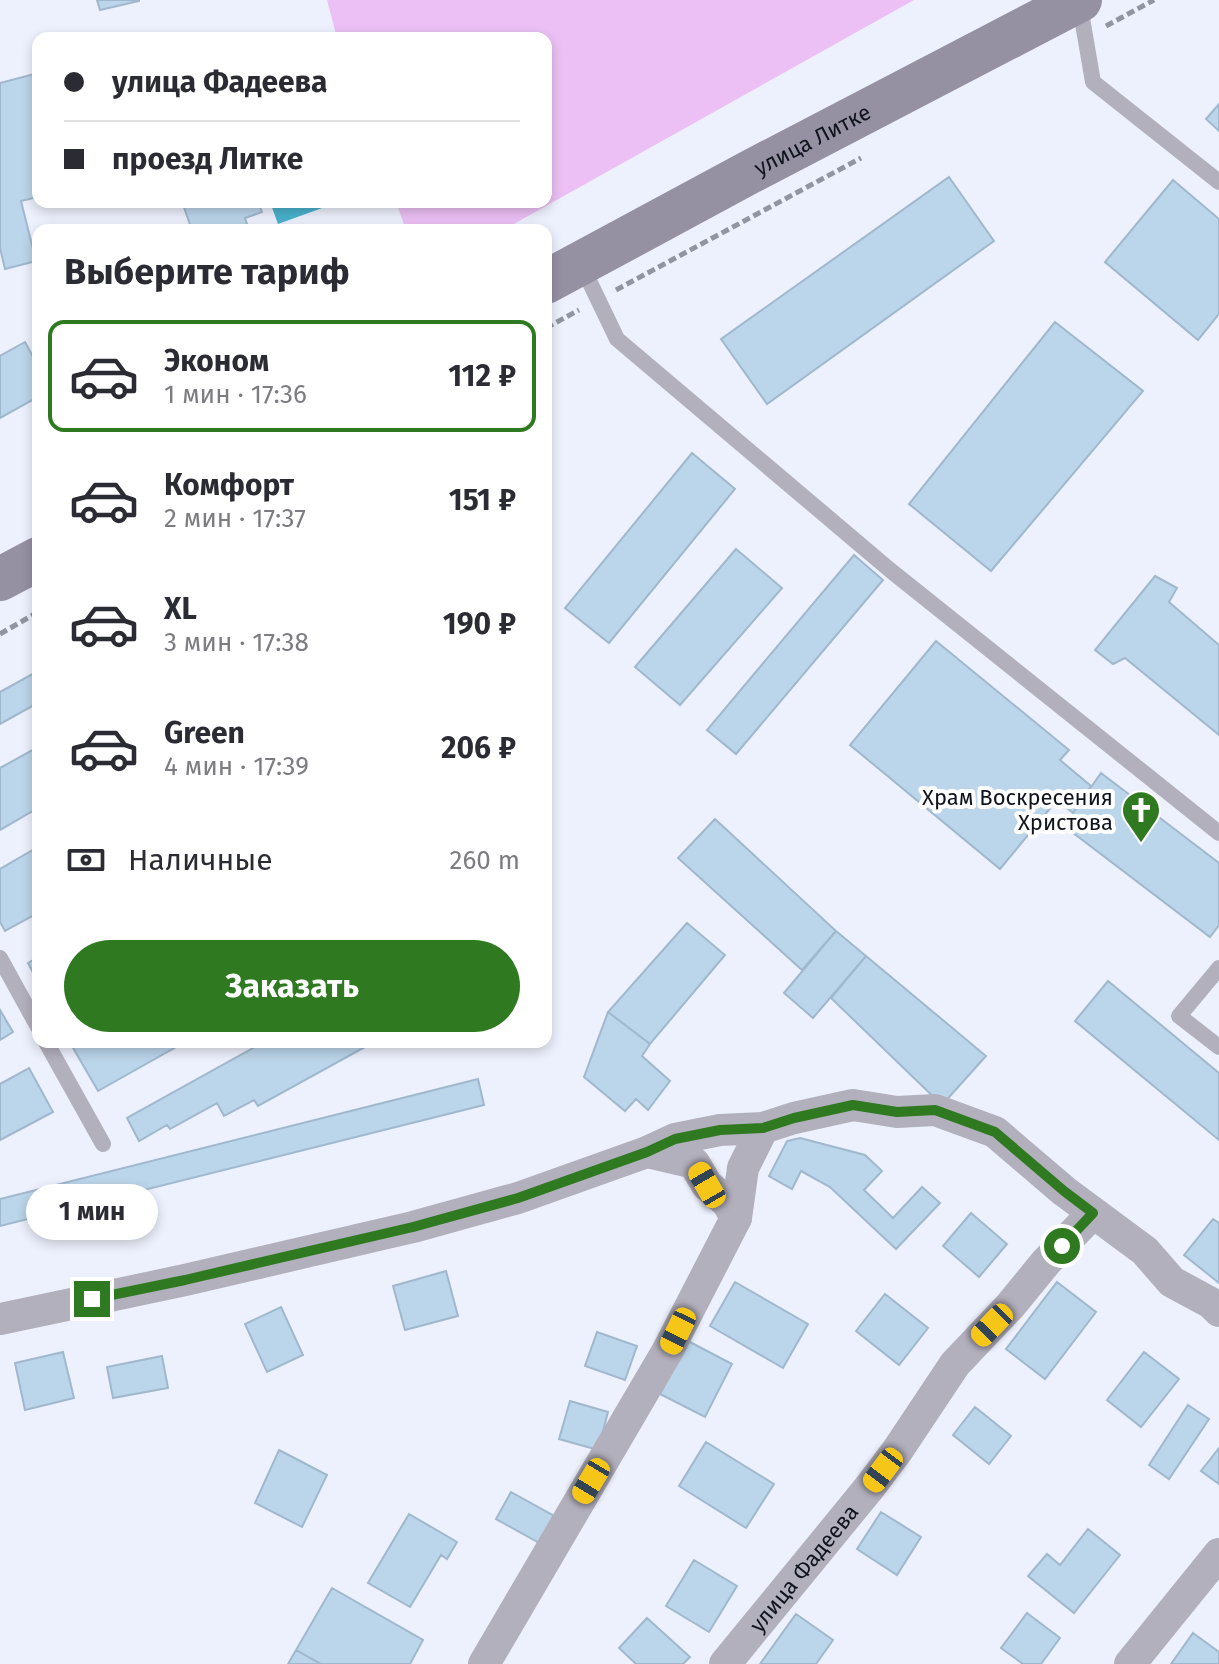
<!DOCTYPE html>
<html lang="ru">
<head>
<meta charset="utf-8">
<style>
	:root { --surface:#fff; --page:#f2f2f3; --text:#2b2b33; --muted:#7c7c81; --line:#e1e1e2; --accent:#2f7a21 }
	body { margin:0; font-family:"Fira Sans",sans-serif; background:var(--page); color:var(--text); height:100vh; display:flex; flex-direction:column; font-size:30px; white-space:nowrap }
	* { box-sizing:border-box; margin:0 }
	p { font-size:26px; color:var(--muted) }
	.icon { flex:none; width:44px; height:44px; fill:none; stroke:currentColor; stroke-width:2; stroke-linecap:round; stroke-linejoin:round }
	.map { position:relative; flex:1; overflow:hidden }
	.sheet { position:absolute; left:32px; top:224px; width:520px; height:824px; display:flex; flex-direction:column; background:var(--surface); border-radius:16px; box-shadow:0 4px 12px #0003 }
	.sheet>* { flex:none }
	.banner { position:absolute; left:32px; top:32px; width:520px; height:176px; border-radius:16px; box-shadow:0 4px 12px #0003; display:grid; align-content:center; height:176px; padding:0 32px; background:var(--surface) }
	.end { position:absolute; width:36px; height:36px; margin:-18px; border:10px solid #2f7a21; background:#fff; box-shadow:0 0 0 4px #fff }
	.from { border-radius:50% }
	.bubble { position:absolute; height:56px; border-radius:28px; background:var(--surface); box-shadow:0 4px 12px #0003; font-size:26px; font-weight:700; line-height:56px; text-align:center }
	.car { position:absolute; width:24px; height:48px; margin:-24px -12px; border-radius:10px; box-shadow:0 0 6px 2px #0007; background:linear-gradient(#f5c518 24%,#345 0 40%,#f5c518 0 76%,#345 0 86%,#f5c518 0) }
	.banner b { display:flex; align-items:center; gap:28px; height:76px; font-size:30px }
	.banner b+b { border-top:2px solid var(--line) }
	.banner i { width:20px; height:20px; background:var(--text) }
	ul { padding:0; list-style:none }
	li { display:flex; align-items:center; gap:24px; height:112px; margin:0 16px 12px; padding:0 16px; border:4px solid transparent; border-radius:16px }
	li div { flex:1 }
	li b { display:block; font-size:30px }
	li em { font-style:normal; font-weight:700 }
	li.on { border-color:var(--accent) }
	li>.icon { width:72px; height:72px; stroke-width:1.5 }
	h2 { padding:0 32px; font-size:36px; line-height:96px }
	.pay { display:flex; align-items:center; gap:20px; height:88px; padding:0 32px; font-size:30px }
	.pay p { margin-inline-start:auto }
	.action { display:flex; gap:16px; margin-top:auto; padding:16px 32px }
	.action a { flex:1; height:92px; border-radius:48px; background:var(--accent); color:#fff; font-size:32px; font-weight:700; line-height:92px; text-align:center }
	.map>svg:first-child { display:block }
</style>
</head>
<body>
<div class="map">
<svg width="1219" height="1664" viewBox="0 0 1219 1664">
	<rect width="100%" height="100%" fill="#edf1fd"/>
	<path fill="#ecc0f5" d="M327 0H914L503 230H406L396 202H546V38H337Z"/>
	<path fill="#49b2cd" d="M270 202H336V203L278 224Z"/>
	<path fill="#bbd5ea" stroke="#a0b8cd" stroke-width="2" d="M97 0H139V1L100 10Z
		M38 73V197L21 201 36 261 5 269 0 248V83Z
		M1219 104V131L1206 119Z
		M949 177 994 241 767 404 721 339Z
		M1173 180 1219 219V314L1198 340 1105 262Z
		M182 202H258L262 212 245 218 249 230H192Z
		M1055 322 1143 391 991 571 909 504Z
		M25 342 38 366V397L0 418V356Z
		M692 453 735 489 609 643 565 608Z
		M736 549 782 588 680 705 635 667Z
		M854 555 883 580 736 754 707 730Z
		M1155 576 1177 588 1169 602 1219 645V735L1125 658 1113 664 1095 650Z
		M936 641 1069 750 1060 760 1091 786 1073 813 1057 800 1000 869 850 745Z
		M38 671V703L0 724V692Z
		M38 747V808L0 830V768Z
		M1101 773 1219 863V925L1210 937 1064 826Z
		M715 819 836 931 802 970 678 858Z
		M38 847V913L5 931 0 922V869Z
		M687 923 725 955 650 1044 608 1012Z
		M836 931 866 956 813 1018 784 993Z
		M866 956 986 1056 942 1105 831 998Z
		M38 957V982L28 963Z
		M1108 981 1219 1073V1140L1075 1021Z
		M0 1010 13 1032 0 1040Z
		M608 1012 650 1044 642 1056 670 1081 648 1110 636 1099 625 1111 584 1077Z
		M79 1042H185L98 1091 72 1046Z
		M264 1042H374L258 1106 254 1100 224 1116 217 1103 170 1129 167 1125 139 1141 127 1118Z
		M29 1068 53 1112 0 1140V1084Z
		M478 1079 484 1105 0 1226V1199Z
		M800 1138 865 1155 882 1171 864 1190 893 1218 922 1187 940 1203 896 1249 830 1187 801 1171 792 1189 769 1176 787 1141Z
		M971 1213 1007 1244 979 1277 943 1246Z
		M1213 1219 1219 1223V1283L1184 1255Z
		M446 1271 458 1316 405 1330 393 1286Z
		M735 1282 808 1324 783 1368 710 1326Z
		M1057 1282 1096 1312 1045 1379 1006 1349Z
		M885 1294 928 1328 899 1365 856 1331Z
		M281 1307 303 1355 267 1372 245 1324Z
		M597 1332 637 1346 625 1380 585 1366Z
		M688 1341 732 1364 705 1417 660 1394Z
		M63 1352 74 1398 25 1410 15 1363Z
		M1144 1352 1179 1379 1141 1427 1107 1400Z
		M162 1356 168 1388 113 1398 107 1367Z
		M570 1401 608 1412 598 1450 559 1439Z
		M1188 1405 1209 1419 1169 1479 1149 1465Z
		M975 1407 1011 1436 989 1464 953 1435Z
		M706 1442 774 1484 746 1528 679 1486Z
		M1219 1448V1484L1201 1471Z
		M279 1450 327 1475 302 1527 255 1503Z
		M511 1492 556 1517 541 1544 496 1519Z
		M881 1512 921 1537 897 1575 857 1549Z
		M409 1514 457 1542 447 1559 441 1555 410 1607 368 1583Z
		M1088 1529 1120 1555 1074 1613 1028 1576 1047 1554 1060 1565Z
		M694 1560 737 1586 709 1632 666 1606Z
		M332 1588 423 1640 410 1664H321L296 1650Z
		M1027 1613 1060 1638 1041 1664H1023L1001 1648Z
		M796 1614 833 1640 816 1664H760Z
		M647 1618 690 1657 683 1664H636L619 1648Z
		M1193 1633 1219 1652V1664H1171Z
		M296 1650 321 1664H288Z"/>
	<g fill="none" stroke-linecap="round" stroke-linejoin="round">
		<path stroke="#9195a0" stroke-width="5" stroke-dasharray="8 4" stroke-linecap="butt" d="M1106 26 1154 0
			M616 290 861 158
			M546 328 579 310
			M0 634 38 612"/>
		<path stroke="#b3b0bd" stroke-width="16" d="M1083 2 1082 18 1093 82 1219 182
			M581 264 617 339 890 570 1219 833
			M0 958 38 1027
			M1219 968 1179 1016 1219 1047
			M46 1042 103 1144"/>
		<g stroke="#b3b0bd" stroke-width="32">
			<path d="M647 1152 694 1163 707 1185 727 1202 736 1218"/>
			<path d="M0 1319 185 1280 413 1227 518 1198 647 1152 675 1139 720 1130 763 1128 794 1118 853 1105 897 1112 935 1110 995 1132 1064 1191 1145 1251 1172 1282 1211 1303 1219 1311"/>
			<path d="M484 1664 668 1350 736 1218 743 1168 763 1128"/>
			<path id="s1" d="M725 1664 869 1488 897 1451 955 1364 1010 1306 1046 1262 1093 1213"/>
			<path d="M1130 1664 1219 1554"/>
		</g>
		<g stroke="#9591a3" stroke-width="44">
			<path id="s2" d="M546 282 748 173 1080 0"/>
			<path d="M0 579 38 559"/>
		</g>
	</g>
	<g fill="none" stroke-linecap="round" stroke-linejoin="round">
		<path stroke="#2f7a21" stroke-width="10" d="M92 1299 185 1280 413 1227 518 1198 647 1152 675 1139 720 1130 763 1128 794 1118 853 1105 897 1112 935 1110 995 1132 1064 1191 1093 1213 1062 1246"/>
	</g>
	<defs>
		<g id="church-pin" transform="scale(2)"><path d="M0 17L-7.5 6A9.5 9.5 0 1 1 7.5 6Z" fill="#2f7a21" stroke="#fff"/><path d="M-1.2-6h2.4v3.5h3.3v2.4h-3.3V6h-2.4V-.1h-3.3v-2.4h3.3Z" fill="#fff"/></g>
	</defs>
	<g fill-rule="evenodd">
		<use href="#church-pin" x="1141" y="810"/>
	</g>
	<g text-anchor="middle" stroke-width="8" stroke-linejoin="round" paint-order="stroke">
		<g font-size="22" fill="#0f131c" stroke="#fff">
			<text dy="8" stroke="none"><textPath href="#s2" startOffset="302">улица Литке</textPath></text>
			<text dy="8" stroke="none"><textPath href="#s1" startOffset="124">улица Фадеева</textPath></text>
		</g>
		<g font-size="22" fill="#0f131c" stroke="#fff" text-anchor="end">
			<text x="1113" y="805">Храм Воскресения<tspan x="1113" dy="25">Христова</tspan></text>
		</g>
	</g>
</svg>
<i class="end from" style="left:1062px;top:1246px"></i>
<i class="end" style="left:92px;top:1299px"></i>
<div class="bubble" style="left:26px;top:1184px;width:132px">1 мин</div>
<i class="car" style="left:707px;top:1185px;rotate:330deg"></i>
<i class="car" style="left:992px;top:1325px;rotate:224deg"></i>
<i class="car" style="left:678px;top:1331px;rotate:206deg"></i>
<i class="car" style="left:883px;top:1470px;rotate:217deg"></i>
<i class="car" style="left:591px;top:1481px;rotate:211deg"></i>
<div class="banner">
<b><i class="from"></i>улица Фадеева</b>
<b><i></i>проезд Литке</b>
</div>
<section class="sheet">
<h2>Выберите тариф</h2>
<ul>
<li class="on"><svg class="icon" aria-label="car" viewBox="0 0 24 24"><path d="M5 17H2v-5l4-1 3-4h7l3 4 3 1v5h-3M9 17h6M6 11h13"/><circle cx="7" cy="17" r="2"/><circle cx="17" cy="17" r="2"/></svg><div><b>Эконом</b><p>1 мин · 17:36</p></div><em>112 ₽</em></li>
<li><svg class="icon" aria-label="car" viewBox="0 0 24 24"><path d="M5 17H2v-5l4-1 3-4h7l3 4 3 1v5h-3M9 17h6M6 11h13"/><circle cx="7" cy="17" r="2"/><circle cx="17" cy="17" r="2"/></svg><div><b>Комфорт</b><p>2 мин · 17:37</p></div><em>151 ₽</em></li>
<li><svg class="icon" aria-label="car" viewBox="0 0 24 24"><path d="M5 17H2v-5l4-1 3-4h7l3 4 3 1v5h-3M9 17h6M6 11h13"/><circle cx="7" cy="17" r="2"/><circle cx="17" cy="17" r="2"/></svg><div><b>XL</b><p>3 мин · 17:38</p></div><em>190 ₽</em></li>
<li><svg class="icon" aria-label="car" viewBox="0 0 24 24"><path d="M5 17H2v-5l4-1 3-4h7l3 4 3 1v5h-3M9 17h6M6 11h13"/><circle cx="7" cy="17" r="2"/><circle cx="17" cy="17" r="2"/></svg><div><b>Green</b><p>4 мин · 17:39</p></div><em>206 ₽</em></li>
</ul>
<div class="pay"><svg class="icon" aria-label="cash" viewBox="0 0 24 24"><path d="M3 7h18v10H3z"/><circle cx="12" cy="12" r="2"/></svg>Наличные<p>260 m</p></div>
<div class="action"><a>Заказать</a></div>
</section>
</div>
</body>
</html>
